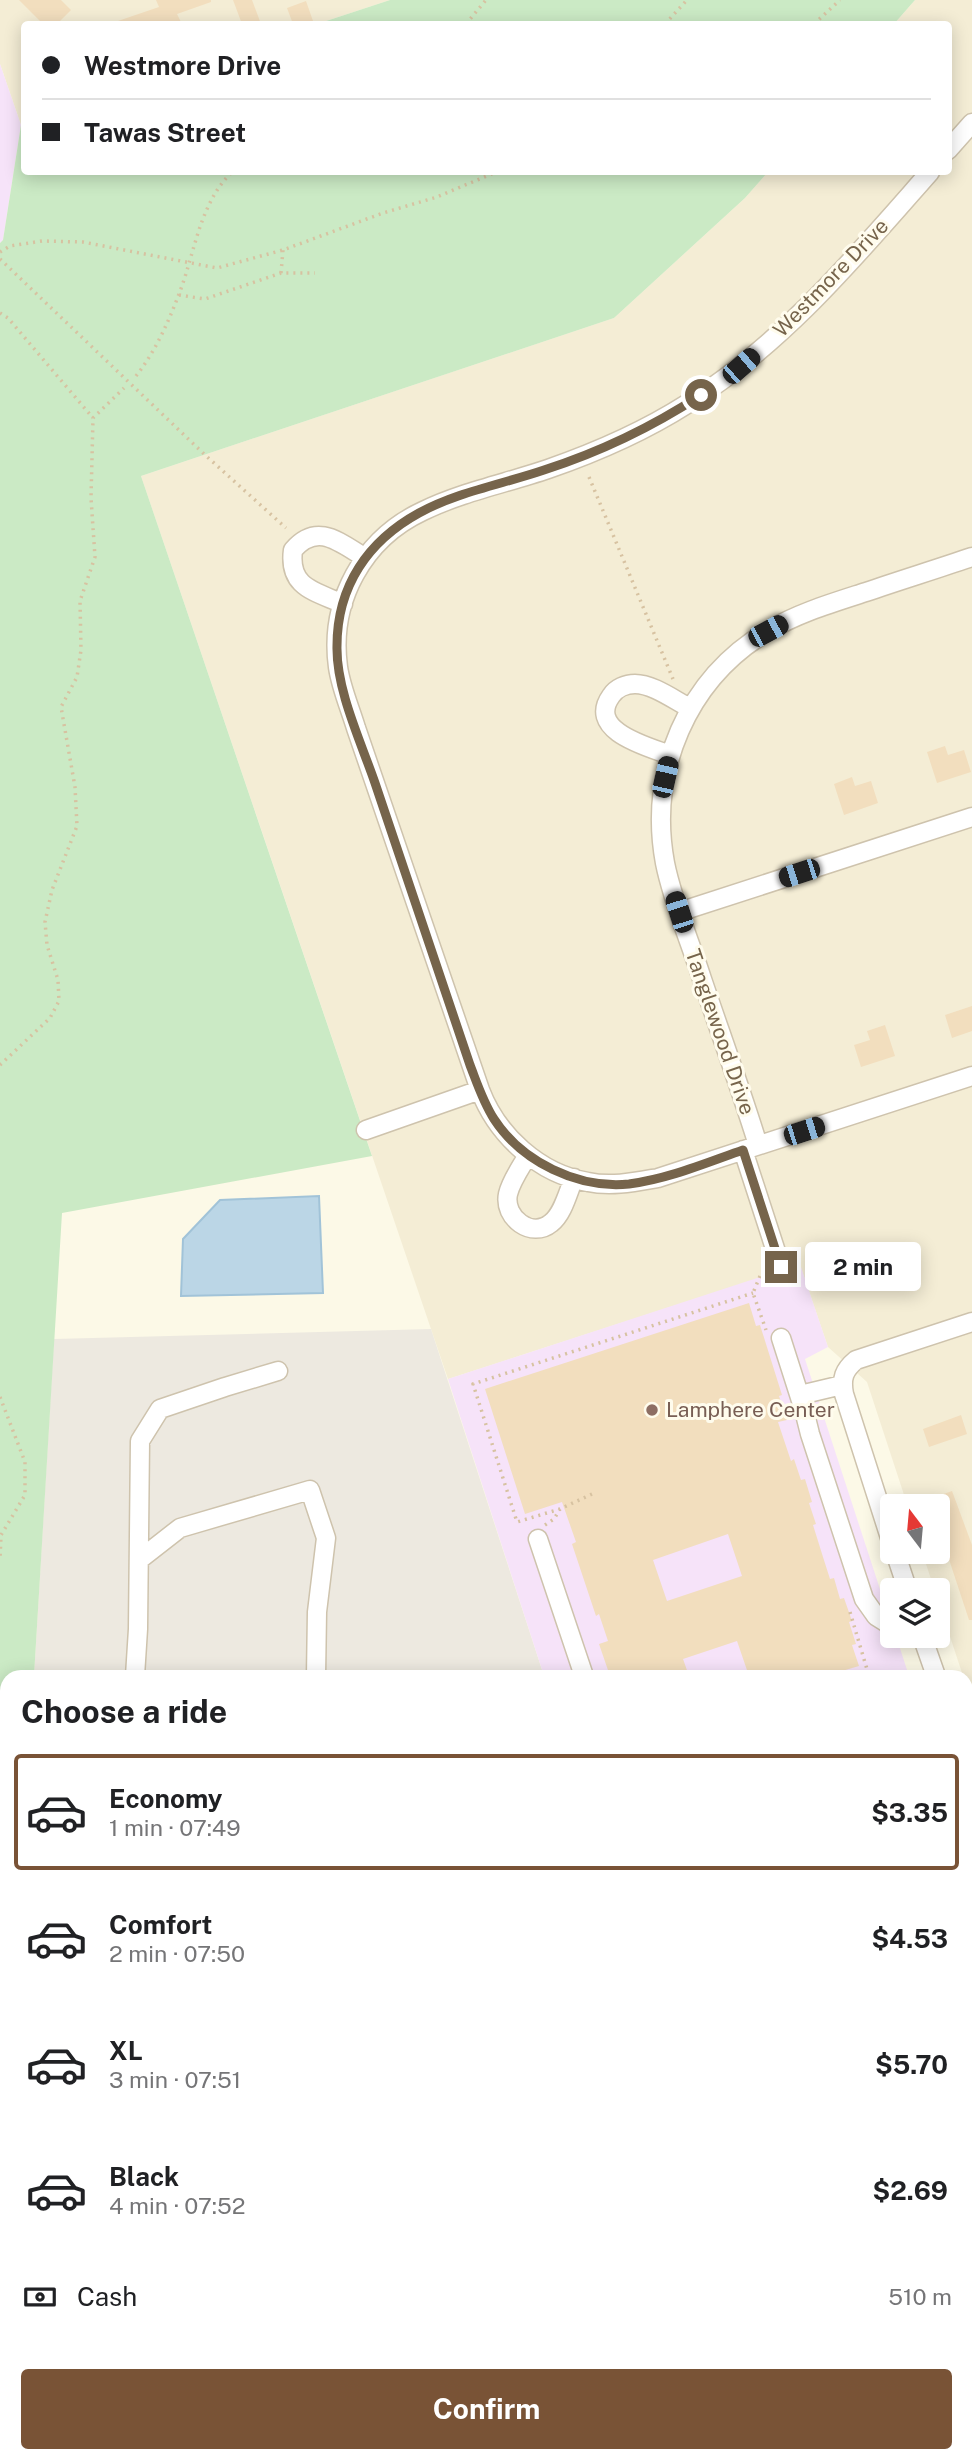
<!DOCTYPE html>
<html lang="en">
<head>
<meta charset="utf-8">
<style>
	:root { --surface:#fff; --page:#f6f6f6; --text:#202124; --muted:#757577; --line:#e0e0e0; --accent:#795336 }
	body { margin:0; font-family:"Public Sans",sans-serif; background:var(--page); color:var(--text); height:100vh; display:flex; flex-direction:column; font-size:26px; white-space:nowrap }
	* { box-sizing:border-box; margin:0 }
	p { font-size:23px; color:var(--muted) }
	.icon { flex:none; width:38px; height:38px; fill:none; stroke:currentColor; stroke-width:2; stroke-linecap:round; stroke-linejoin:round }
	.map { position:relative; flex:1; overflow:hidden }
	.panel { position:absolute; left:0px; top:1670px; width:973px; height:793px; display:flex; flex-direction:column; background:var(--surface); border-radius:21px 21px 0 0; box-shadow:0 4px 18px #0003 }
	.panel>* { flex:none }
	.banner { position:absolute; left:21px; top:21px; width:931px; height:154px; border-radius:7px; box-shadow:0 4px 18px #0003; display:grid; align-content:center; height:154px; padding:0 21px; background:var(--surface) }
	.needle { width:46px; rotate:344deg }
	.fabs { position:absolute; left:880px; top:1494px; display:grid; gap:14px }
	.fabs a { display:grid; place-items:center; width:70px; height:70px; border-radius:7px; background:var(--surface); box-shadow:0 4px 18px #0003; font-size:35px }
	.end { position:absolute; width:32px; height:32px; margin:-16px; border:9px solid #76644b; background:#fff; box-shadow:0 0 0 4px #fff }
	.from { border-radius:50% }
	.bubble { position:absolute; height:49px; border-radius:7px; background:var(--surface); box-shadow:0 4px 18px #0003; font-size:23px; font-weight:700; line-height:49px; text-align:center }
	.car { position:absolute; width:21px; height:42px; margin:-21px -10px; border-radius:9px; box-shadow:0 0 5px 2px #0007; background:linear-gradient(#222 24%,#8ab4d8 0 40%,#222 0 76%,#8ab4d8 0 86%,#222 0) }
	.banner b { display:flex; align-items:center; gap:24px; height:66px; font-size:26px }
	.banner b+b { border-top:2px solid var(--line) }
	.banner i { width:18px; height:18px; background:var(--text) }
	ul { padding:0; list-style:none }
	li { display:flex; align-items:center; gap:21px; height:116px; margin:0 14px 10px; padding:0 7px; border:4px solid transparent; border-radius:7px }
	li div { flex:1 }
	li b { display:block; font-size:26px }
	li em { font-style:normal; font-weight:700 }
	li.on { border-color:var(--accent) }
	li>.icon { width:63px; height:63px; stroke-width:1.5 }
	h2 { padding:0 21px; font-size:32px; line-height:84px }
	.pay { display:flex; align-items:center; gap:18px; height:77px; padding:0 21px; font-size:26px }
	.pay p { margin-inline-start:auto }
	.action { display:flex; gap:14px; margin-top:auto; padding:14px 21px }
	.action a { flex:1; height:80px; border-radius:7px; background:var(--accent); color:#fff; font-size:28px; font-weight:700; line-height:80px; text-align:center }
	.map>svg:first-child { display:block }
</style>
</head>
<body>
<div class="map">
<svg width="972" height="2461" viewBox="0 0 972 2461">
	<rect width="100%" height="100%" fill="#fcf9e7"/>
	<path fill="#f4edd5" d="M0 0H390L317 24H24V123L21 125 0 64Z
		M915 0H972V1705L966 1686V1676H963L938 1600V1591H935L922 1552H938V1507H908L867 1382 828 1347 800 1265 448 1379 141 476 614 318 745 198 768 172H948V24H894Z
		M972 1834V2168L966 2152V1835Z
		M972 2353V2461H799L797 2455H966V2355Z"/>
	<path fill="#ede9e0" d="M431 1329 544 1676H34L54 1339Z
		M7 1984V2053L0 2049V2008Z
		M7 2114V2455H200L202 2461H0V2136Z"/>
	<path fill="#f6e3f9" d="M0 64 21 125 3 240 0 243Z
		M800 1264 828 1347 805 1359 892 1626V1636H896L909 1676H544L448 1379Z
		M966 2152 972 2168V2353L966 2355Z
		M200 2455H765L747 2461H202Z"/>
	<path fill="#cbeac5" d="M390 0H915L894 24H317Z
		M24 123V172H768L745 198 614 318 141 476 372 1156 62 1213 34 1676H7V1984L0 2008V243L3 240 21 125Z
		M0 2049 7 2053V2114L0 2136Z
		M342 2455H506L508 2461H344Z
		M546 2455H668L656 2461H548Z"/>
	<path fill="#bbd6e6" stroke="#a1c3d8" stroke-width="2" d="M319 1196 323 1293 181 1296 183 1239 220 1200Z"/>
	<path fill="#f2debe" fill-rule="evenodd" d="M19 0H61L71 10 57 24H43Z
		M156 0H211V2L177 14 182 24H115V22L159 7Z
		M233 0H252L261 24H242Z
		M306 1 313 21 293 24 287 8Z
		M945 746 948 755 964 750 971 772 937 783 927 752Z
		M852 777 855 786 871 781 878 803 844 815 834 784Z
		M972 1006V1031L952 1038 945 1015Z
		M885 1025 895 1056 861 1067 854 1045 870 1040 867 1031Z
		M749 1303 756 1326 760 1325 782 1395 779 1396 787 1420 778 1422 791 1461 794 1459 801 1480 805 1479 812 1502 809 1503 816 1524 813 1525 823 1557 830 1579 834 1578 840 1599 844 1598 852 1621 849 1622 856 1644 852 1645 859 1666 825 1676H749L737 1641 683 1659 689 1676H610L599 1644 608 1641 599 1614 596 1616 572 1544 576 1542 562 1502 525 1514 485 1389ZM728 1534 742 1576 667 1601 653 1560Z
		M961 1415 967 1434 929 1447 923 1429Z
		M952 1491 972 1545V1620H969L938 1526V1496Z"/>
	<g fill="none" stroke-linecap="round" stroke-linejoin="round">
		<g stroke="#cec3ad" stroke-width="21">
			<path id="minor" d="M948 150 972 123
				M930 172C856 256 783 344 687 404 643 432 597 452 548 469 507 483 462 492 423 511 363 539 329 601 338 667 341 688 350 708 356 728L480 1090C497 1135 539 1174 588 1182 611 1187 635 1182 658 1178L972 1076
				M343 604C314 591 288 587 293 550 317 522 339 542 364 557
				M670 755C649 747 586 731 611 696 616 688 626 684 635 684 653 684 674 700 690 708
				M679 912 972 817
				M366 1130 480 1090
				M758 1145C741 1090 721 1035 702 979 690 941 673 903 665 863 648 771 687 679 768 631 798 613 832 603 866 592 901 580 937 569 972 557
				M743 1150 781 1267
				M528 1155C521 1167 511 1181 508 1194 503 1218 532 1239 551 1223 563 1214 568 1192 574 1178
				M781 1338 804 1410 810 1434 864 1599 876 1616 892 1626
				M800 1395 842 1385
				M538 1539 584 1676
				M892 1544 844 1394C841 1378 844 1370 856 1360L972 1322
				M895 1552 908 1591
				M139 1560 180 1528 310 1490 326 1538 317 1612 316 1676
				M922 1636 936 1676
				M135 1676 138 1629 140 1441 160 1409 225 1387 278 1371
				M966 1768 972 1786
				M953 2455 954 2461
				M58 2461 62 2455"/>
		</g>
		<path stroke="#d7c2a1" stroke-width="3.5" stroke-dasharray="2 5" stroke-linecap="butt" d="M466 24 486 0
			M665 24 687 0
			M814 24 840 0
			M0 252 10 246 42 241 83 242 217 268 283 250 383 213 437 197 496 172
			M0 259 204 454 286 528
			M281 273 283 250
			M179 295 205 299 281 273H315
			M0 313 8 318 93 418
			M136 376C155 352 168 323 179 294 195 253 199 204 232 172
			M589 477 673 679
			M0 1065 50 1018 59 1001 58 980 47 945 45 922 52 890 77 826 75 787 61 707 77 677 81 650 80 601 95 557 91 498 93 418 124 388
			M760 1276 753 1293 766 1330
			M0 1397 25 1462V1495L1 1535 0 1559
			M592 1494 560 1509 517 1522 473 1384 753 1293
			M545 1525 554 1519 560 1509
			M850 1612 869 1676
			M966 2216 970 2234 966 2258
			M221 2455 223 2461
			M326 2455 327 2461"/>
		<use href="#minor" stroke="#fff" stroke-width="18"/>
	</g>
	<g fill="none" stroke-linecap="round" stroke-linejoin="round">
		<path stroke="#76644b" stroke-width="9" d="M701 395C652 427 600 452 544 470 503 484 457 492 419 513 368 541 337 586 337 646 336 690 361 742 375 783 407 877 439 971 470 1065 477 1083 483 1102 494 1119 522 1162 578 1189 629 1184 668 1179 706 1163 743 1150L781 1267"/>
	</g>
	<circle fill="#8d6e63" stroke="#fffced" stroke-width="2.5" cx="652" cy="1410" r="7"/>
	<g text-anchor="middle" stroke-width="6" stroke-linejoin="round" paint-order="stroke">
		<g font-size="21" fill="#76644b" stroke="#fffced">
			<text transform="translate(831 278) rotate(-46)" y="7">Westmore Drive</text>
			<text transform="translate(720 1032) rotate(71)" y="7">Tanglewood Drive</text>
		</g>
		<g font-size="21" fill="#785e54" stroke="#fffced" text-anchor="start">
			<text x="666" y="1417">Lamphere Center</text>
		</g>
	</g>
</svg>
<div class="fabs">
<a><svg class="needle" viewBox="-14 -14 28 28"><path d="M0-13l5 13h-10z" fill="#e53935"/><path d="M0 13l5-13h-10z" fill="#757577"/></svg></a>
<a><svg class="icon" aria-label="layers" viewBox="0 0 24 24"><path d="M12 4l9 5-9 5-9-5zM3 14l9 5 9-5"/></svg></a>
</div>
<i class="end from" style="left:701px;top:395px"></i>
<i class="end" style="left:781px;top:1267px"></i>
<div class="bubble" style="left:805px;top:1242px;width:116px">2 min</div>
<i class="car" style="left:741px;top:366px;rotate:49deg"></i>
<i class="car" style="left:768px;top:631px;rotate:62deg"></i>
<i class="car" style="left:665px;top:777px;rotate:13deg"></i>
<i class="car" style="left:799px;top:873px;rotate:252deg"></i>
<i class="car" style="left:679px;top:912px;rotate:342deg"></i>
<i class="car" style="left:804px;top:1131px;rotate:72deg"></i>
<div class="banner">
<b><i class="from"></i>Westmore Drive</b>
<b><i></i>Tawas Street</b>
</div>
<section class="panel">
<h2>Choose a ride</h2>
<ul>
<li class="on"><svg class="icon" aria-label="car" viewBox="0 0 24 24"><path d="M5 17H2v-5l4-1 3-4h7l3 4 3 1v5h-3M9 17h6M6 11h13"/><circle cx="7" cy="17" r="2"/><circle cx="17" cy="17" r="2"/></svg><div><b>Economy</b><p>1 min · 07:49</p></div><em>$3.35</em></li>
<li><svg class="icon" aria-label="car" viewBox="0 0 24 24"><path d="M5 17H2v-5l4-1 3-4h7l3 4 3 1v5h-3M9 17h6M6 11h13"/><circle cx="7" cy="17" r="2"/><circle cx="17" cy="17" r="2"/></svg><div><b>Comfort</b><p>2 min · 07:50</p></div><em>$4.53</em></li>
<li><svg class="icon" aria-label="car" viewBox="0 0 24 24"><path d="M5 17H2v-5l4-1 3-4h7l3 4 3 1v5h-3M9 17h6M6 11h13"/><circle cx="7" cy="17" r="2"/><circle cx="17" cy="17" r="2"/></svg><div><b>XL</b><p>3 min · 07:51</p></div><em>$5.70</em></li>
<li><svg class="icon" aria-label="car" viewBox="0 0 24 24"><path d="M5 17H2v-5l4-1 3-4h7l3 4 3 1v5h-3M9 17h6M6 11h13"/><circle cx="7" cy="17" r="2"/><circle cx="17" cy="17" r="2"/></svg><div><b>Black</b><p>4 min · 07:52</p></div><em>$2.69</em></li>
</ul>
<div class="pay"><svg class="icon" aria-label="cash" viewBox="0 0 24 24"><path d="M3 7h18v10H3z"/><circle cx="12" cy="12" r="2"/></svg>Cash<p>510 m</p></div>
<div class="action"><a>Confirm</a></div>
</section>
</div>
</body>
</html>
